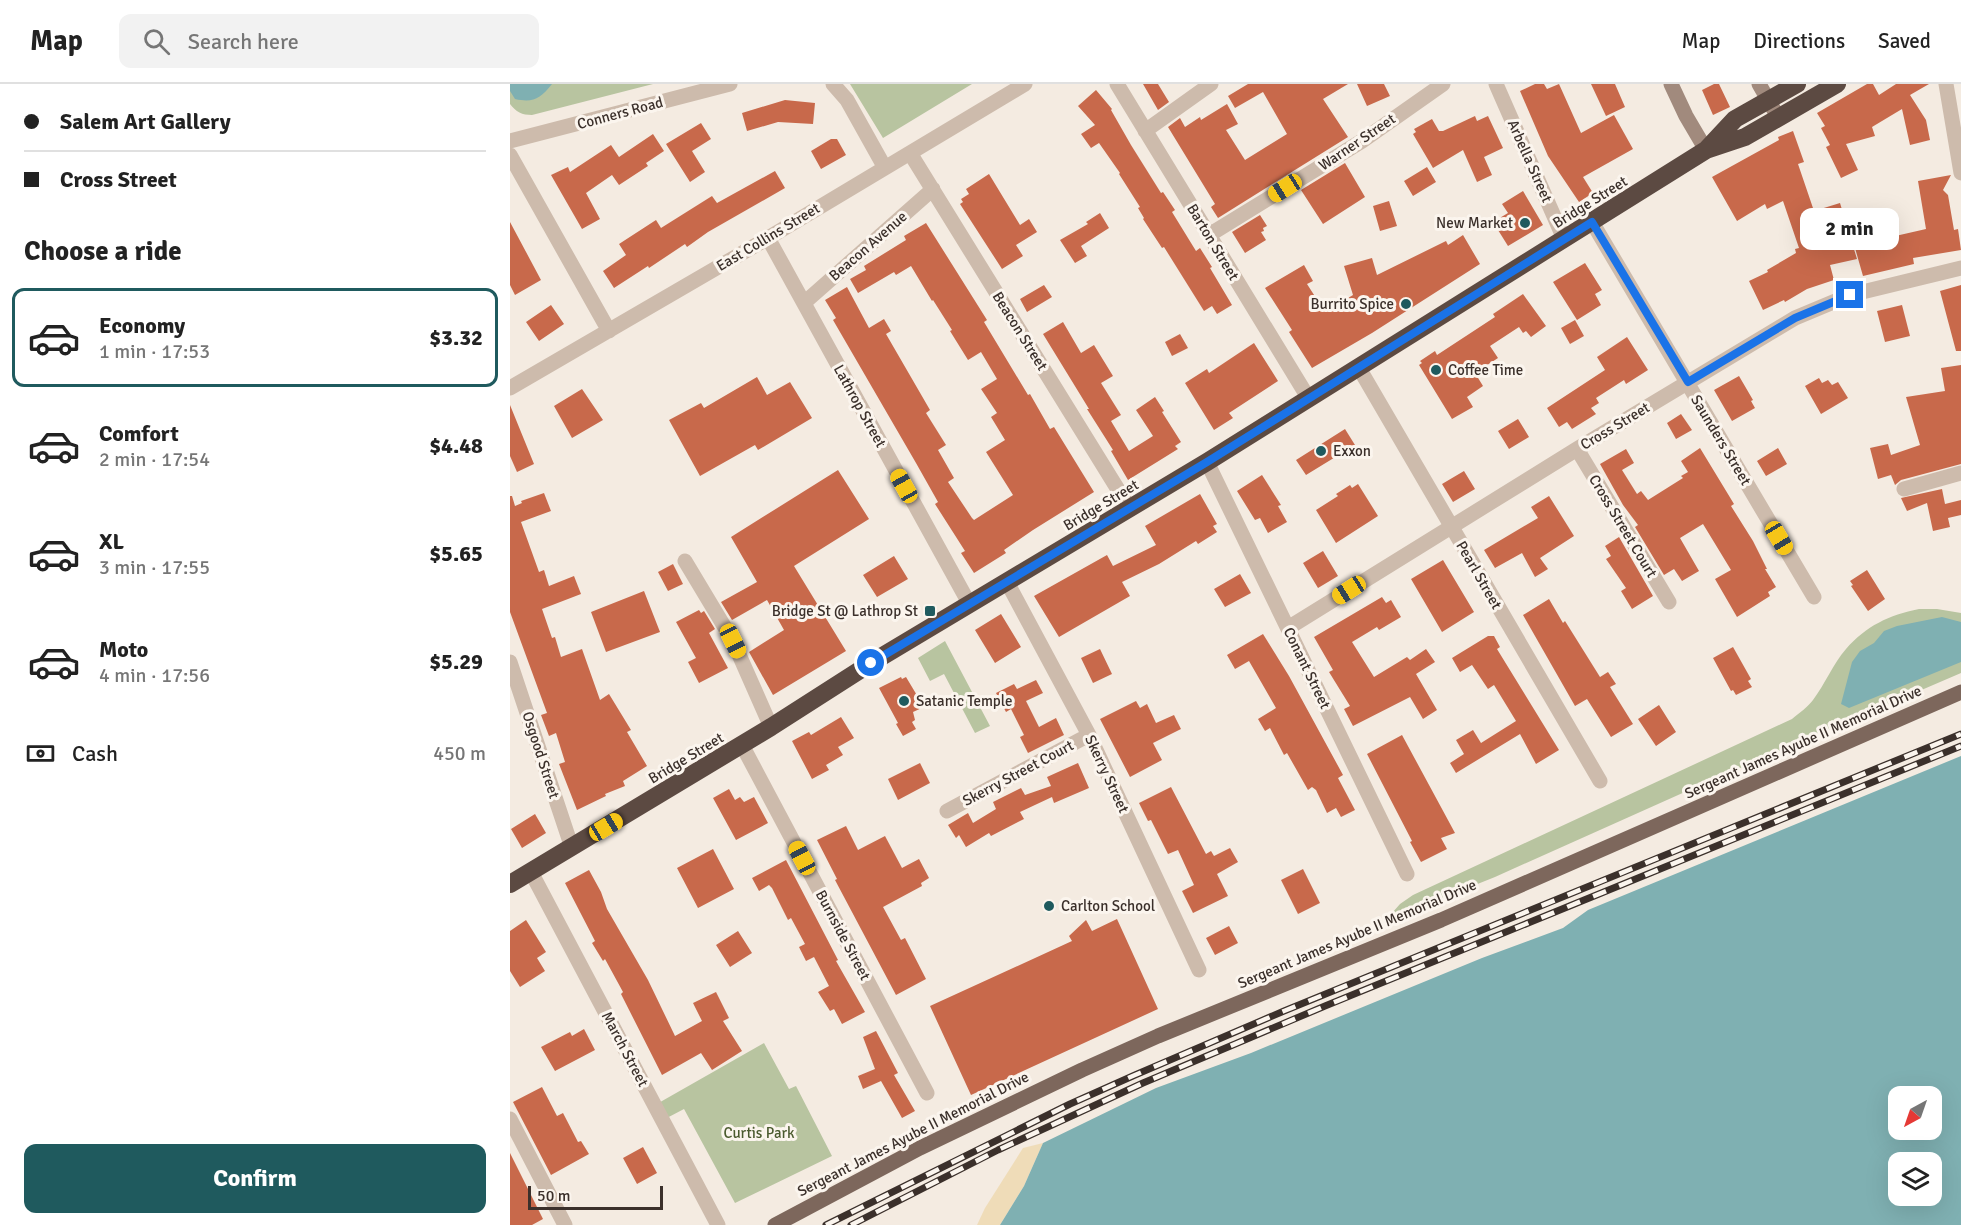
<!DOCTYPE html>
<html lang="en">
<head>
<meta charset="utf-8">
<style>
	:root { --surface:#fff; --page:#f2f2f2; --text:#222; --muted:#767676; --line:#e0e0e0; --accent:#1f5a5e }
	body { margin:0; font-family:Signika,sans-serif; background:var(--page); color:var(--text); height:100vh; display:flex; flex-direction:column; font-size:22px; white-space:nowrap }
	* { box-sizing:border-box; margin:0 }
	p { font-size:20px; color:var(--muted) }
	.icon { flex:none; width:33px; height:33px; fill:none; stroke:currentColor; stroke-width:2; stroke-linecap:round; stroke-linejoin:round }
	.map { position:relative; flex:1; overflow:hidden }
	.side { display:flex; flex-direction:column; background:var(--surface); width:510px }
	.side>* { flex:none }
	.top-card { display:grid; align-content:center; height:132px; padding:0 24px; background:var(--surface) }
	.needle { width:39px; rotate:220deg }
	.tools { position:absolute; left:1378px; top:1002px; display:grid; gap:12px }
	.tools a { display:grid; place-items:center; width:54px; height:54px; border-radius:12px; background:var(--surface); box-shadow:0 6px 24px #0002; font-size:30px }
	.scale { position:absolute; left:18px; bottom:15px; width:135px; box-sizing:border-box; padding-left:6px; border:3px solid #3b302b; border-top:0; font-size:16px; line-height:21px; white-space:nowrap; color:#3b302b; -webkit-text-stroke:4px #fbf5ee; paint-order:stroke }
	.end { position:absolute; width:27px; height:27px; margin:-14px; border:8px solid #1a73e8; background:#fff; box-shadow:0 0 0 3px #fff }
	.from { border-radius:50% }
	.bubble { position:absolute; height:42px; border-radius:12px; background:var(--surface); box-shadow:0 6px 24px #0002; font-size:20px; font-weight:700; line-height:42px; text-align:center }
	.car { position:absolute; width:18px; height:36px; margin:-18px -9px; border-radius:8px; box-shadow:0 0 4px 2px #0007; background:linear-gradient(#f5c518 24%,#345 0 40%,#f5c518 0 76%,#345 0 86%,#f5c518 0) }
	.top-card b { display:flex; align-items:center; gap:21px; height:57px; font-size:22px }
	.top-card b+b { border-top:2px solid var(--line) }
	.top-card i { width:15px; height:15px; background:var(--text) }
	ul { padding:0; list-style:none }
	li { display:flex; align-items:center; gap:18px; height:99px; margin:0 12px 9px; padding:0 12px; border:3px solid transparent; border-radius:12px }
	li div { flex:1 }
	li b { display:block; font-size:22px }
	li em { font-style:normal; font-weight:700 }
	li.current { border-color:var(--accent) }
	li>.icon { width:54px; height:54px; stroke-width:1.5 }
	h2 { padding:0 24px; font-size:27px; line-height:72px }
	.pay { display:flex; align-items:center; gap:15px; height:66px; padding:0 24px; font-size:22px }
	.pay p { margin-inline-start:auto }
	.button { display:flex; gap:12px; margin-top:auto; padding:12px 24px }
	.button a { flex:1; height:69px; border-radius:12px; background:var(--accent); color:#fff; font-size:24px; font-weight:700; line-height:69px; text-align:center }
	header { display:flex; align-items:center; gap:36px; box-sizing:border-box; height:84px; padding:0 30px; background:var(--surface); border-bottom:2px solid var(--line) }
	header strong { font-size:28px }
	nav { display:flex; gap:33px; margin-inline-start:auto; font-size:21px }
	.search { width:420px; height:54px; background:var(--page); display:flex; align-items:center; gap:15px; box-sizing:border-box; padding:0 21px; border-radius:12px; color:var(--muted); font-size:22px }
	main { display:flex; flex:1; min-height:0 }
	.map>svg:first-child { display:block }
</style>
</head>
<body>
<header>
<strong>Map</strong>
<div class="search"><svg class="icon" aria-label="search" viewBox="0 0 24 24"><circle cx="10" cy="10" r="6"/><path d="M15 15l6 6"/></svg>Search here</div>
<nav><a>Map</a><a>Directions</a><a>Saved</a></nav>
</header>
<main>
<section class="side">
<div class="top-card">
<b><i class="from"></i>Salem Art Gallery</b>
<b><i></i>Cross Street</b>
</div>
<h2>Choose a ride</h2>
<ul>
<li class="current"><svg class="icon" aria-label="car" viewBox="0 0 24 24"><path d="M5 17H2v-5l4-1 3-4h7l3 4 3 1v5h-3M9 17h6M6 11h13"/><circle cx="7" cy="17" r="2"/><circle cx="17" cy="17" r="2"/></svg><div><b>Economy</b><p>1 min · 17:53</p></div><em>$3.32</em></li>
<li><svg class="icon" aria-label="car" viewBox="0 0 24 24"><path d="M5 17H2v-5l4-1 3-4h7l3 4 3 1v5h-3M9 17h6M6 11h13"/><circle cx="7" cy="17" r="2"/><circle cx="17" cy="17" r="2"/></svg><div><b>Comfort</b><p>2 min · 17:54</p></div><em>$4.48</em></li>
<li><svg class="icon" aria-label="car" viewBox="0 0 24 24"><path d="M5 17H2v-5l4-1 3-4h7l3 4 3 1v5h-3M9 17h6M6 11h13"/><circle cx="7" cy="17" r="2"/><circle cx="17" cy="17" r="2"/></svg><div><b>XL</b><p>3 min · 17:55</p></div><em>$5.65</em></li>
<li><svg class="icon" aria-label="car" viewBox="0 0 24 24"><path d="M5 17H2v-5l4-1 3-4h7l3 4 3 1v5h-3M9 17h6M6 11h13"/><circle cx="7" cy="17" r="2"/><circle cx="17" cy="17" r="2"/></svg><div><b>Moto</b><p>4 min · 17:56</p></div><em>$5.29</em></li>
</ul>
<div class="pay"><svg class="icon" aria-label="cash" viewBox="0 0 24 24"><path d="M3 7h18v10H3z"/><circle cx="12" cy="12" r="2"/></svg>Cash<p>450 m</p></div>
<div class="button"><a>Confirm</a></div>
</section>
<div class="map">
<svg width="1451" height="1141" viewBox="0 0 1451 1141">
	<rect width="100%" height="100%" fill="#f4ebe1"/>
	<path fill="#b8c4a0" d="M0 0H143L22 31C12 31 6 28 0 20Z
		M340 0H462L373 54Z
		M1409 525H1427L1451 529V589L1186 703 985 793 875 837 890 820 903 811 1282 635C1289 629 1298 623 1303 616 1315 600 1323 580 1336 565 1356 542 1379 531 1409 525Z
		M435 557 480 642 465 649 434 590 420 597 408 574Z
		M254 959 279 1005 286 1002 322 1072 225 1119 174 1025 153 1036 145 1021Z"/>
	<path fill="#efdcb8" d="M533 1059 514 1102 490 1141H467L475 1124 513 1064Z"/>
	<path fill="#7fb0b2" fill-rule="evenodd" d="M0 0H42C30 15 23 19 5 15L0 7Z
		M1432 533 1451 538V578L1339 624 1331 620 1342 578 1350 567 1364 559 1374 547 1387 542Z
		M1451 672V1141H490L514 1102 533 1059 646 1004 741 969 972 874 1053 844 1078 826ZM1389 1012H1422V1046H1389ZM1389 1078H1422V1112H1389Z"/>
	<path fill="#c8694b" d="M633 0H648L659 18 648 26Z
		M738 0H838L813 15 838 53 708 134 701 123 705 120 658 43 670 34 675 43 690 33 691 36 717 20 728 40 716 46 735 76 777 50 753 8 725 24 718 12Z
		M847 0H874L880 12 857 22Z
		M1025 0H1034L1037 5 1049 0 1071 49 1104 31 1123 65 1073 93 1083 109 1069 118 1038 72 1010 7Z
		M1081 0H1105L1115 23 1096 32Z
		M1204 0H1209L1220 23 1203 31 1192 6Z
		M1357 0H1363L1369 11 1386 0H1419L1400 11 1416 36 1420 56 1400 61 1392 25 1362 43 1365 52 1336 60 1348 86 1331 94 1316 63 1320 61 1311 44 1315 42 1307 29Z
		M586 6 602 25 601 26 621 61 651 109 653 108 665 126 662 128 686 167 690 164 702 183 700 184 722 221 707 230 702 222 694 227 654 163 652 164 633 135 634 134 628 124 630 123 609 90 610 89 589 59 581 64 571 50 585 41 568 22Z
		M275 16 305 19 303 40 268 38 237 47 232 29Z
		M965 32 967 37 978 32 993 64 974 73 982 91 967 98 953 66 923 84 903 50 906 48 904 45 922 35 929 47H933Z
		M191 39 201 55 182 67 195 88 180 98 156 60Z
		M1283 47 1294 78 1288 80 1304 127 1330 119 1347 175 1320 181 1324 196 1297 205 1275 218 1274 216 1253 226 1239 197 1258 188 1257 186 1286 169 1285 165 1289 164 1273 117 1257 125 1255 120 1227 137 1202 93 1269 56 1268 53Z
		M143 50 154 67 136 79 138 82 109 101 102 91 76 109 90 135 72 145 41 91 58 83 60 88 101 61 109 73Z
		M321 55H327L336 71 311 85 301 67Z
		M835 79 855 113 813 140 791 106Z
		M917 83 926 98 903 112 894 97Z
		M265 87 275 104 198 148 177 163 175 160 139 184 138 182 104 204 93 187 116 171 109 160 146 136 151 144 202 112 207 119Z
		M479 90 510 141 519 135 527 148 506 161 513 172 492 185 450 120 453 118 451 115 459 110 456 105Z
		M1441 91 1433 106 1438 111 1444 146 1448 145 1451 166 1403 174 1404 180 1353 192 1345 164 1381 153 1416 145 1408 97Z
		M1013 107 1033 141 998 162 983 138 998 129 992 120Z
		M879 117 887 142 870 147 863 122Z
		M590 129 599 144 571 162 577 172 565 179 550 156 578 140 576 138Z
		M750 131 757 142 753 144 754 147 751 148 756 156 735 169 722 148Z
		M0 138 31 196 5 211 0 201Z
		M416 139 477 236 474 238 518 311 520 310 540 345 544 343 584 408 523 446 494 466 496 469 464 489 451 469 455 467 425 420 428 418 406 379 323 236 326 234 315 216 337 203 359 244 374 235 381 247 376 250 420 326 416 329 436 361 428 366 444 394 438 398 462 434 464 436 503 411 476 368 495 356 481 333 487 329 471 305 487 295 471 268 458 276 440 247 442 246 423 216 422 217 401 182 386 191 384 188 348 209 340 195 356 186 354 182 396 156 394 152Z
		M953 151 970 180 862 249 802 284 779 248 782 246 755 204 794 181 803 197 797 200 815 228 843 211 834 182 862 174 867 191 936 157 938 161Z
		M1075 179 1092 206 1085 210 1091 221 1067 236 1043 198Z
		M534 201 542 213 517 228 510 215Z
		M1451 201V267H1446L1430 207Z
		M1013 210 1036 242 1021 253 1016 247 1013 249 1009 243 980 262 988 274 965 289 973 302 957 313 963 323 942 335 909 281 912 279 910 277 925 267 927 271 985 233 983 230Z
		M41 221 54 240 29 257 16 238Z
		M1392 221 1400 252 1375 258 1367 227Z
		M1065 236 1074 252 1060 260 1051 244Z
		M553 238 571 269 584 261 603 292 591 299 611 331 601 337 619 367 643 352 626 326 645 313 654 327 652 328 671 358 665 362 668 365 618 396 601 367 603 366 577 325H579L533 250Z
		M670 250 678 264 662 272 655 258Z
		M1117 253 1138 286 1116 300 1114 296 1086 314 1089 319 1081 324 1086 330 1062 345 1057 338 1049 343 1037 324 1095 286 1087 273Z
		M744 259 768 297 719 329 723 334 704 346 675 299 697 285 699 289Z
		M1451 281V380L1391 396 1385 401 1381 391 1368 395 1360 364 1378 360 1381 371 1410 361 1396 313 1435 307 1431 284Z
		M1229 292 1243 316 1241 317 1245 324 1222 337 1204 306Z
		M247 293 257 311 280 298 302 334 248 366 245 361 190 392 159 336 191 319 194 324Z
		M1309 294 1312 299 1318 296 1322 301 1328 298 1338 314 1311 330 1295 302Z
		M72 305 93 336 62 354 44 322Z
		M0 321 24 380 7 388 0 372Z
		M1171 330 1182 346 1166 355 1157 339Z
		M1008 335 1019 353 999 365 988 347Z
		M835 345 845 361 796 391 786 376Z
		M1190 364 1224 420 1221 422 1243 457 1257 485H1255L1266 503 1258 508 1260 512 1227 533 1205 495 1221 486 1193 440 1170 454 1189 487 1172 497 1164 485 1154 491 1125 443 1128 441 1113 421 1090 380 1116 365 1124 379 1112 386 1127 410 1131 407 1138 416 1173 394 1171 392 1178 388 1171 377Z
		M1268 364 1277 380 1256 392 1247 377Z
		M328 386 359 435 284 482 336 567 263 611 239 568 274 546 257 516 222 536 211 518 247 498 221 453Z
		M954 387 965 405 943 418 932 400Z
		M752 391 771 421 768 422 777 438 758 449 750 434 745 436 727 407Z
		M848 400 868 432 826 459 806 426 828 412 826 410 840 401 842 404Z
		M1432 405 1435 420 1451 416V431L1438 434 1440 443 1423 447 1417 419 1397 427 1391 414Z
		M34 409 41 427 11 438 29 488 34 486 39 502 64 492 71 510 32 525 42 554 45 553 51 573 72 565 90 616 99 610 121 646 117 648 137 682 113 697 115 702 95 710 96 712 67 726 49 680 55 678 46 649 39 652 31 631 37 629 0 528V412H2L5 422 12 419 11 417Z
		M690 410 707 440 703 442 707 448 688 460 686 457 649 480 612 498 620 512 549 553 524 512 597 471 603 482 646 461 635 442Z
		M1039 412 1064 452 1030 474 1038 485 1025 493 1012 469 985 484 974 466 1028 434 1021 423Z
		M1109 453 1143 512 1122 525 1111 507 1116 504 1096 475 1101 472 1095 462Z
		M813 467 828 492 808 504 793 479Z
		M384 472 398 495 367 513 353 491Z
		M933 476 964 528 932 548 901 495Z
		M163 480 173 500 158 507 148 488Z
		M1357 486 1375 515 1358 527 1341 502 1343 501 1340 497Z
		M730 490 741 509 715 523 704 505Z
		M134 507 150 548 96 568 81 528Z
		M872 513 876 519 881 516 891 533 869 546 867 543 842 558 864 593 897 573 900 576 916 565 925 578 906 590 927 626 913 635 900 613 843 642 834 625 840 622 819 588 823 586 804 553Z
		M1039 515 1053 539 1055 537 1090 593 1098 588 1106 600 1100 603 1123 640 1101 653 1077 615 1065 622 1013 531Z
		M189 526 191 529 194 527 205 545 199 549 218 584 189 599 178 578 186 574 166 538Z
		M491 530 511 563 485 579 465 546Z
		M753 550 779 592 833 691 828 694 845 726 831 733 826 724 817 729 806 706 802 703 798 706 777 669 774 671 760 644 755 647 748 635 766 624 739 577 725 585 717 571Z
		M978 552H984L990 563 987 565 1049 666 1026 680 1010 650 946 689 940 679 954 670 946 656 963 646 971 659 1006 637 984 601 978 605 962 581 950 588 942 574Z
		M1223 563 1241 595 1238 597 1242 603 1226 611 1223 606 1221 607 1203 574Z
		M590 565 602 590 583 599 571 574Z
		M391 593 392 595 396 593 414 623 403 628 405 636 402 638 406 645 393 652 386 640 388 639 369 604Z
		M526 596 533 609 516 617 529 643 546 634 554 651 518 669 510 653 514 651 501 625 496 628 486 609 504 600 507 605Z
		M626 617 630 624 637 620 646 639 664 631 671 645 643 659 652 676 620 693 590 635Z
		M1149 621 1166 648 1146 662 1128 635Z
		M331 633 344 654 328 663 333 671 316 681 319 686 302 695 282 657 299 648 301 651Z
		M892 651 945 749 931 754 937 765 911 778 900 758 902 757 857 670Z
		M410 679 420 699 388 716 378 695Z
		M568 679 579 704 544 719 542 713 510 728 514 735 481 752 479 749 456 763 449 751 446 754 438 741 458 729 463 739 486 725 483 718 511 704 515 711 541 702 537 693Z
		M661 703 696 770 701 767 704 772 720 764 728 778 707 790 718 812 683 829 672 807 684 801 668 766 658 770 641 736 638 737 629 719Z
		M219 705 225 716 230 713 234 718 244 713 258 739 226 756 203 714Z
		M25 730 36 749 12 764 1 745Z
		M336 742 348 766 375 752 392 784 409 775 419 794 411 799 412 802 373 823 391 856 395 854 416 895 386 911 325 796 327 795 307 756Z
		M203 765 224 805 188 824 167 784Z
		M276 776 328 876 326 877 355 928 332 940 324 925 320 927 308 908 319 902 304 873 296 877 289 863 295 860 281 834 278 836 262 804 259 801 249 807 242 794Z
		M793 785 810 819 788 830 771 796Z
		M79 786 91 808 97 825 138 896 165 952 192 937 183 919 206 908 219 934 213 937 232 967 202 986 191 969 152 991 111 910 113 908 95 875 93 877 82 859 85 857 55 799Z
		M607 835 648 925 461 1011 420 922 562 857 559 852 576 836 582 847Z
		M16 836 36 868 27 874 35 887 10 903 0 887V847Z
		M719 842 728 859 705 871 696 854Z
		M228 847 242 869 220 883 206 861Z
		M74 945 85 966 45 987 31 963 60 948 62 952Z
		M366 947 388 989 384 991 405 1027 392 1034 371 997 353 1005 348 992 365 985 353 953Z
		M32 1003 47 1032 53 1029 68 1058 71 1057 79 1070 41 1091 3 1018Z
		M133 1063 147 1089 127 1100 113 1074Z
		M0 1069 33 1135 22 1141H0Z"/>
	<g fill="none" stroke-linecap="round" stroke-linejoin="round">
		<path stroke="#cdbbac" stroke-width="15" d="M323 0 337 16 375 84
			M607 0 799 315
			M986 0 1054 155
			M1436 0 1451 89
			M635 47 701 0
			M0 57 220 0
			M400 69 620 425
			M0 71 99 247
			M1082 138 1304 513
			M699 151 852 57 933 0
			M258 154 460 521
			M294 219 423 105
			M849 284 1090 697
			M0 304 258 154 515 0
			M1067 365 1159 518
			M697 378 897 790
			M1394 405 1451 389
			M175 477 223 557 261 643
			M497 498 579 651 689 886
			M778 544 1067 365 1285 234 1340 211 1451 184
			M0 578 62 764
			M232 661 417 1009
			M437 727 579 651
			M21 788 208 1141
			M0 1035 55 1141"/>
		<path stroke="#a18a7d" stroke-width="15" d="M1161 0 1176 32 1196 66
			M1249 0 1264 26"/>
		<path stroke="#7d675c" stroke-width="15" d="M265 1141 410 1064 572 986 648 952 931 836 1451 608"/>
		<path stroke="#5c4a42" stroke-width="18" d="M1197 65 1225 35 1287 0
			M0 800 261 643 361 579 697 378 1196 66 1235 53 1327 0"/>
		<g stroke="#3b302b" stroke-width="7">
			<path id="rail" d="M316 1141 560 1020 625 991 774 927 1451 650
				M341 1141 488 1066 633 999 815 922 1451 662"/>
		</g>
		<use href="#rail" stroke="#fbf5ee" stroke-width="4.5" stroke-dasharray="14" stroke-linecap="butt"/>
	</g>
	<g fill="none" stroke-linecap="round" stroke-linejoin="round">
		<path stroke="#1a73e8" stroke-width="8" d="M361 579 697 378 1082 138 1178 298 1285 234 1340 211"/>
	</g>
	<g fill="#1f5a5e" stroke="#fbf5ee" stroke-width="2">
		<circle cx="1015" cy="139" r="6"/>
		<circle cx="896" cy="220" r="6"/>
		<circle cx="926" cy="286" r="6"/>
		<circle cx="811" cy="367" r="6"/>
		<rect x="414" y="521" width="12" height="12" rx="3"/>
		<circle cx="394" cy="617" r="6"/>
		<circle cx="539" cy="822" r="6"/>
	</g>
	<g text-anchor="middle" stroke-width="6" stroke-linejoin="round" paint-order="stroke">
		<g font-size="15" fill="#3b302b" stroke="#fbf5ee">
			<text transform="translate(110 29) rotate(-15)" y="5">Conners Road</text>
			<text transform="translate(847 58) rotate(-34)" y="5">Warner Street</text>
			<text transform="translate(1020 77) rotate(66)" y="5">Arbella Street</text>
			<text transform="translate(1080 118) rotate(-32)" y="5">Bridge Street</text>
			<text transform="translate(258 153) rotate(-31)" y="5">East Collins Street</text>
			<text transform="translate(703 158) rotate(59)" y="5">Barton Street</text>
			<text transform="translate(358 162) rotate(-41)" y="5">Beacon Avenue</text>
			<text transform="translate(510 247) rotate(58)" y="5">Beacon Street</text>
			<text transform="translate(350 322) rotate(61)" y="5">Lathrop Street</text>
			<text transform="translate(1105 342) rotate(-31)" y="5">Cross Street</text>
			<text transform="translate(1211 356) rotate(59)" y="5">Saunders Street</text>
			<text transform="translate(591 421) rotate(-31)" y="5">Bridge Street</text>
			<text transform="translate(1113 442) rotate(59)" y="5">Cross Street Court</text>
			<text transform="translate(969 491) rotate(60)" y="5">Pearl Street</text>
			<text transform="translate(797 584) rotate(64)" y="5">Conant Street</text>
			<text transform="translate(1293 658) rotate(-24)" y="5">Sergeant James Ayube II Memorial Drive</text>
			<text transform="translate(31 671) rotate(72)" y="5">Osgood Street</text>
			<text transform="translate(176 674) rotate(-31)" y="5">Bridge Street</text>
			<text transform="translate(508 689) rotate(-28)" y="5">Skerry Street Court</text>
			<text transform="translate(597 690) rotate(65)" y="5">Skerry Street</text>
			<text transform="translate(847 850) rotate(-23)" y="5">Sergeant James Ayube II Memorial Drive</text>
			<text transform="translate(333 851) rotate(62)" y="5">Burnside Street</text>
			<text transform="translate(115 965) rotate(62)" y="5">March Street</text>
			<text transform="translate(403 1050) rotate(-27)" y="5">Sergeant James Ayube II Memorial Drive</text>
		</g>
		<g font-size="15" fill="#3b302b" stroke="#fbf5ee" text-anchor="start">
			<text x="1003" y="144" text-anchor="end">New Market</text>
			<text x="884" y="225" text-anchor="end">Burrito Spice</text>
			<text x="938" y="291">Coffee Time</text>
			<text x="823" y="372">Exxon</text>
			<text x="408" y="532" text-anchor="end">Bridge St @ Lathrop St</text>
			<text x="406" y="622">Satanic Temple</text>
			<text x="551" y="827">Carlton School</text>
		</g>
		<g font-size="15" fill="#4a5a2e" stroke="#fbf5ee">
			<text x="249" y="1054">Curtis Park</text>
		</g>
	</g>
</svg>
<div class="tools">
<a><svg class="needle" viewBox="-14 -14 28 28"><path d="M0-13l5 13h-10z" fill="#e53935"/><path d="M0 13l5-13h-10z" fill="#767676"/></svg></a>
<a><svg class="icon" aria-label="layers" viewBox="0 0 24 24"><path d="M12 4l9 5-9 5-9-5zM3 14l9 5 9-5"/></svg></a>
</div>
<div class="scale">50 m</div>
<i class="end from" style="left:361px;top:579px"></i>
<i class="end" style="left:1340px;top:211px"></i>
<div class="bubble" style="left:1290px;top:124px;width:99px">2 min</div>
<i class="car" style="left:775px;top:104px;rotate:238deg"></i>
<i class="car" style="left:394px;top:402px;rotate:331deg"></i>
<i class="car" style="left:1269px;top:454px;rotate:149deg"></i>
<i class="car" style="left:839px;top:506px;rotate:238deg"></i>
<i class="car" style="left:223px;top:557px;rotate:154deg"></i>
<i class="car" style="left:96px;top:743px;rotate:59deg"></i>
<i class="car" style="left:292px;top:774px;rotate:332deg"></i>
</div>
</main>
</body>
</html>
